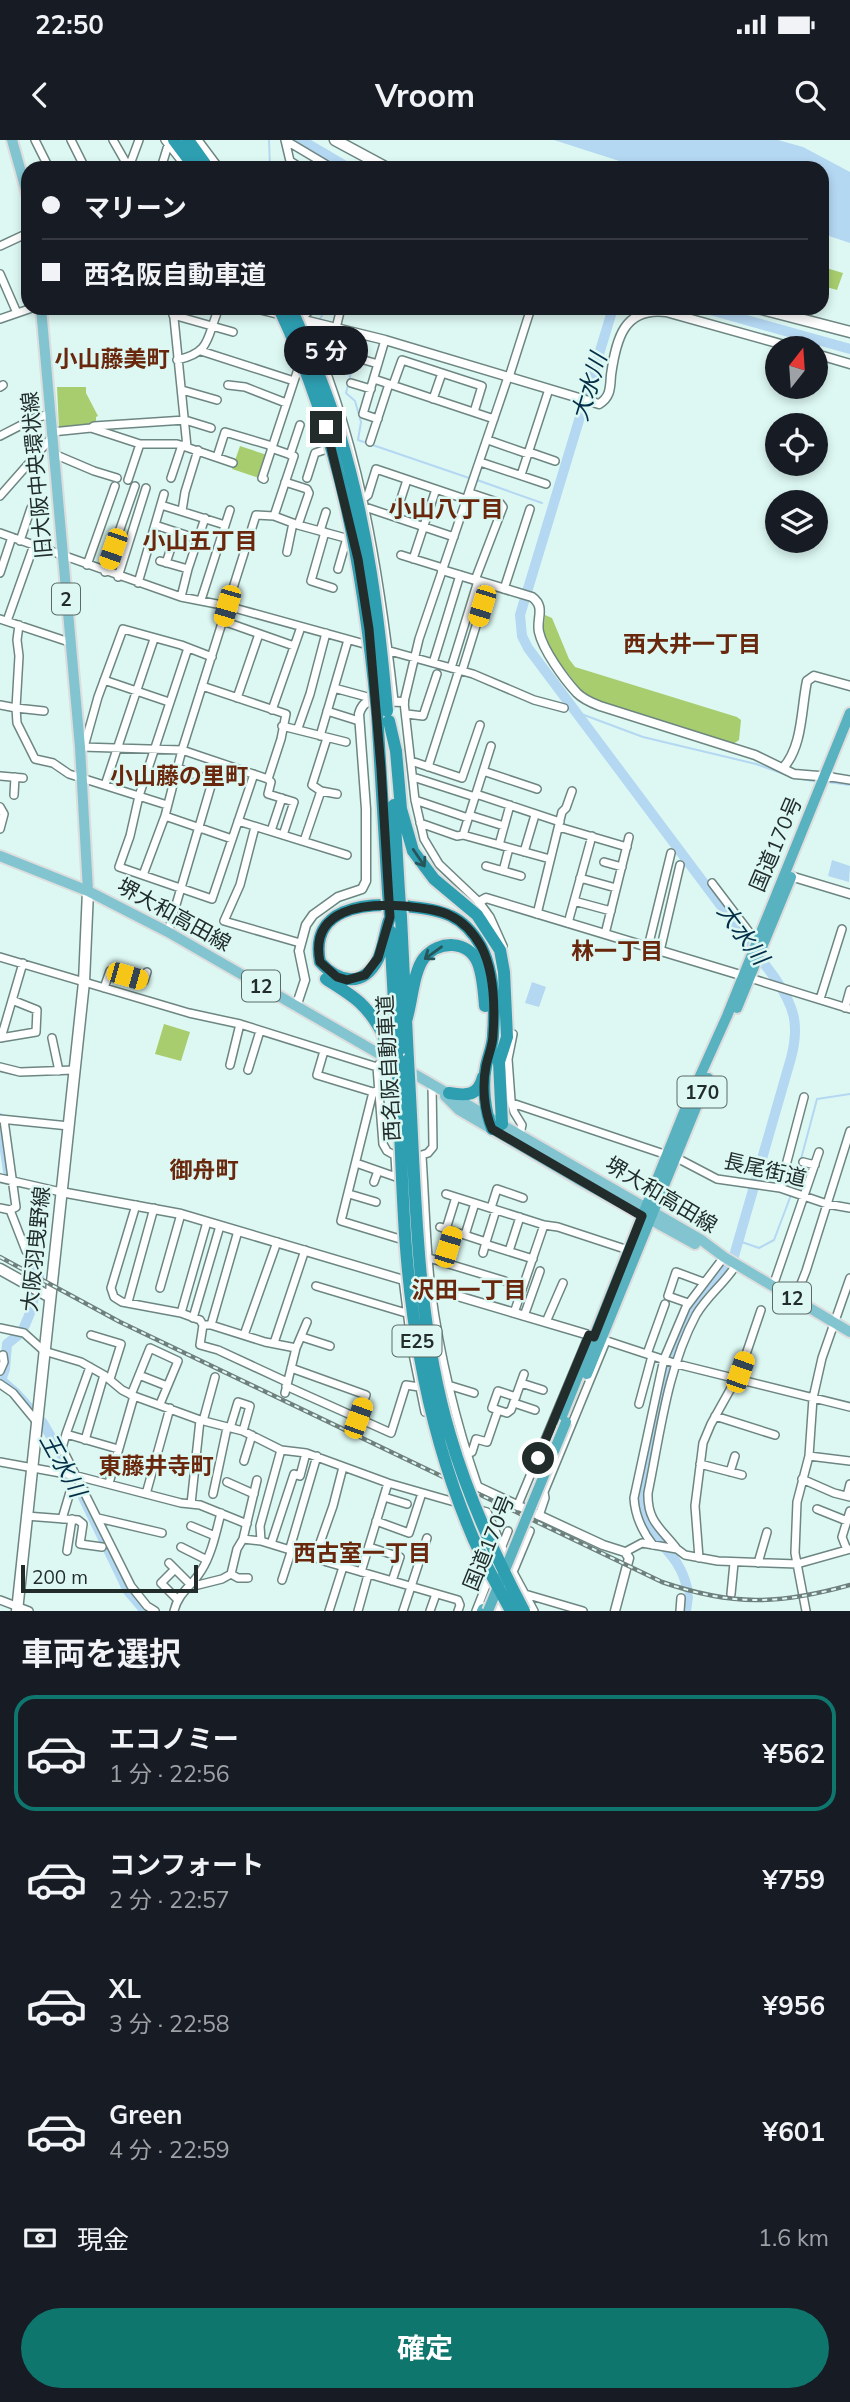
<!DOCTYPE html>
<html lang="ja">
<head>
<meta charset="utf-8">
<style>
	:root { --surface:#171b24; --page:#242831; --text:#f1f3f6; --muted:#9ea1a6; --line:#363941; --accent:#0f766e }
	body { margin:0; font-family:Mulish,"Noto Sans JP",sans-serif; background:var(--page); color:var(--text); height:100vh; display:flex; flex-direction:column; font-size:26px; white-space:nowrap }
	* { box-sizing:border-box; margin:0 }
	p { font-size:23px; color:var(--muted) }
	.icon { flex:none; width:38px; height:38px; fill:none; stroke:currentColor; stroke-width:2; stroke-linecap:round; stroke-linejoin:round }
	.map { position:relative; height:1471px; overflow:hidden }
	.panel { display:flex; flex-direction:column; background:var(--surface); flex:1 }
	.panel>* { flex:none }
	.guide { position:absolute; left:21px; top:21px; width:808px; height:154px; border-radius:21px; box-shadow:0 4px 10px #0003; display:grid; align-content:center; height:154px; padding:0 21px; background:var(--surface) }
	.needle { width:46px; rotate:17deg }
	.fabs { position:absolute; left:765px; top:196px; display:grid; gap:14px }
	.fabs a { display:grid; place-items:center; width:63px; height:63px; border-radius:50%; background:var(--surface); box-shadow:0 4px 10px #0003; font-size:35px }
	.scale { position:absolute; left:21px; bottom:18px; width:177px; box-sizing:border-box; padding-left:7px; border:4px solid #222d2b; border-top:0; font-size:19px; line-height:24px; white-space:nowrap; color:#222d2b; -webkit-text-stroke:5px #ddf8f3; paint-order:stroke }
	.end { position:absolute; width:32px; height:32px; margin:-16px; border:9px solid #222d2b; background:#fff; box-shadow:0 0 0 4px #fff }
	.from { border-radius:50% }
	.bubble { position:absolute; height:49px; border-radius:24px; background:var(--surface); box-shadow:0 4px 10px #0003; font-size:23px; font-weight:700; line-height:49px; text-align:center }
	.car { position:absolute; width:21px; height:42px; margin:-21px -10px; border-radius:9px; box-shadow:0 0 5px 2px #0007; background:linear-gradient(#f5c518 24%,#345 0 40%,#f5c518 0 76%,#345 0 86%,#f5c518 0) }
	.guide b { display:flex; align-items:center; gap:24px; height:66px; font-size:26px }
	.guide b+b { border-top:2px solid var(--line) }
	.guide i { width:18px; height:18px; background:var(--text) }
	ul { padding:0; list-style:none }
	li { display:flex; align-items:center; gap:21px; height:116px; margin:0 14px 10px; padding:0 7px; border:4px solid transparent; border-radius:21px }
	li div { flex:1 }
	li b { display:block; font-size:26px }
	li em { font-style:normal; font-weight:700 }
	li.current { border-color:var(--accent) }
	li>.icon { width:63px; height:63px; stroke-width:1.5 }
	h2 { padding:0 21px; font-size:32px; line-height:84px }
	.pay { display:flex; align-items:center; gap:18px; height:77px; padding:0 21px; font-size:26px }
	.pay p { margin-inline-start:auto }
	.action { display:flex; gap:14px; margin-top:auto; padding:14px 21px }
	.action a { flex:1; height:80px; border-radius:42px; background:var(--accent); color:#fff; font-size:28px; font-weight:700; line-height:80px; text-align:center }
	.status { display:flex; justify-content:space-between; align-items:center; height:49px; padding:0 35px; background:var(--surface); direction:ltr }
	.status svg { height:19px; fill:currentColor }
	header { display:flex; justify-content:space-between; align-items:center; height:91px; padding:0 21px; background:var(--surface); font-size:32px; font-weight:700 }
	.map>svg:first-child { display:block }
</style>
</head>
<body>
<div class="status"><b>22:50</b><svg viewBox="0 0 49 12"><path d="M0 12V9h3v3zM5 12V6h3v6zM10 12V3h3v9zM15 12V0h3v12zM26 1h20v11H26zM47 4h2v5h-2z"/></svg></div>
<header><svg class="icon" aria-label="back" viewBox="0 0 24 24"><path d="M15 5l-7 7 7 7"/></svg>Vroom<svg class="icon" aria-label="search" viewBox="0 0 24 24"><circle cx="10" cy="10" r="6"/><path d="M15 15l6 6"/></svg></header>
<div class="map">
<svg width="850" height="1471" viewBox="0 0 850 1471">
	<rect width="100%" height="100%" fill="#ddf8f3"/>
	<path fill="#a8cd6e" d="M823 127 843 133 837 150 823 146Z
		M57 247H86V253L98 276 96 277V284L59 288Z
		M240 306 267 315 259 338 232 329Z
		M545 475 552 478 569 519 575 527 737 577 741 580 739 600 733 604 611 566 584 554 551 512 543 494Z
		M164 884 190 892 181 921 155 914Z"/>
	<path fill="#b4d7f2" d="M554 0H778L803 7 850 32V103L823 94 822 28H641Z
		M832 720 850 726 849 742 828 736Z
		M532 842 546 847 539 867 525 863Z"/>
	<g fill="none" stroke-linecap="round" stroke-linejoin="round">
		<path stroke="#b4d7f2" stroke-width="2" d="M269 0 270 28
			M319 180 327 168
			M357 196 359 200 346 253 355 261 361 282 358 300 472 339
			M477 340 542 363
			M576 572 643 597 756 624 787 635
			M796 638 818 642
			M827 642 850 645
			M801 1019 817 959 850 954
			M793 1049 800 1024
			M739 1101 759 1108 774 1100 791 1055"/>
		<path stroke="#b4d7f2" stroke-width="10" d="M301 0 349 28
			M613 168 520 475 522 496 528 508 775 838C794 866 800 884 791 918L734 1116C722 1135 704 1150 692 1171 662 1225 655 1291 642 1351 639 1403 677 1402 687 1448
			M703 168 850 209
			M0 978 9 1037
			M24 1100 39 1136
			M37 1146 30 1173 22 1192 7 1204 5 1229 1 1240 16 1253 43 1283 65 1321
			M83 1357 128 1451 145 1471
			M686 1471 688 1457"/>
		<g stroke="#6d8682" stroke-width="10">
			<path id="minor" d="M35 0 49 28
				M71 0 85 28
				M113 0 129 28
				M165 0 187 28
				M198 0 219 28
				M285 0 332 28
				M285 0 290 21
				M129 27 139 0
				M161 28 169 2
				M287 28 290 21 301 28
				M0 106 28 93
				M0 134 17 173
				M173 168 187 307
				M300 168C358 292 379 427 394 561
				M173 175 233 192
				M304 176 312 168
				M0 179 32 168
				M336 188 341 168
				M201 211 294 241
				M357 218 378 224
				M177 220C212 212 206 198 219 168
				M509 237 531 168
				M374 239 494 279
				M351 243 371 249
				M228 245 245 247 286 263
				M393 245 402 220 482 246 474 272
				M0 247 3 245
				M182 250 217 260
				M433 259 442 233
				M378 279 363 274 385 200
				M91 288 94 286 185 280 211 288
				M52 292 91 288 140 304
				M0 296 35 278 51 274
				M488 300 528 314
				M370 302 389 244
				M271 308 294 316 274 376
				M529 312 555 321
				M54 314 94 331 117 338
				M290 315 300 285
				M217 317 225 292 272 306
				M480 322 546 344
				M521 335 549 249
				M171 338 182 305
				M307 338 315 313 327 309
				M264 339 262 338 299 226
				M128 340 140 304H177L233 323
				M285 342 307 349 309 353 298 385
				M470 353 500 363 503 367 475 440
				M0 356 52 297
				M363 359 368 355 376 329 468 360
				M161 365 225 385
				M365 367 454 397
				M182 371 185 352 198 310
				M395 377 407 340
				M155 385 198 399
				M320 391 326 372
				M325 392 311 441 333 448
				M0 393 181 457 227 466 473 534 534 560 564 568
				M20 401 31 368
				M287 412 293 383
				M401 415 443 428
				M413 419 436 349
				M160 421 188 429
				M166 423 172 405
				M87 425 115 346
				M338 429 347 398
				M105 432 135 346
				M0 433 12 397
				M118 437 146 348
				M138 443 164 354
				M504 449 530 369
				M181 457 188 429 205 378
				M201 460 230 370
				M0 479 69 502
				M7 481 34 405
				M223 481 294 506
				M19 485 17 500 19 516 16 568 44 571
				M188 508 139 656 130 696 119 727 212 759 254 634
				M433 523 460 435
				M451 528 478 441
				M462 531 489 444
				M104 540 169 562
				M202 546 286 574 281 599 268 639 271 642 268 654 294 662 283 695
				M334 548 371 558
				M237 558 259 494
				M0 565 16 568 17 583 35 619 53 623 69 634 167 665
				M272 570 301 487
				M327 571 359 581
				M407 574 423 576 437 534
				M282 586 346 602
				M298 588 310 554 326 493
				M320 596 348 500
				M327 598 312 645 321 651 337 654
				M81 607 182 610 268 639
				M84 607 98 557 123 489 181 505 212 517
				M411 621 462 638 480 585
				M428 627 459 530
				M178 628 212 641
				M483 631 537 649
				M0 636 23 638
				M413 637 475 657
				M831 637 850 640
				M105 645 154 499
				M476 654 560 682
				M14 655 15 637
				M415 660 468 678
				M0 667 4 674 0 689
				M469 675 504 686
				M165 676 232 699
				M238 681 347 715
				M420 683 457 696 463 695 550 719
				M255 687 240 745 224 781 300 803
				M559 687 627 707
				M271 691 282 658
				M463 695 491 606
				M304 701 321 651
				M499 705 510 665
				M524 712 535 675
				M604 722 622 727
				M486 726 521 736
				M503 731 509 708
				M143 735 165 676 182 610 256 375 274 376 298 385 349 399
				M580 738 616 748
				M712 743 756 801
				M574 761 611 771
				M537 774 562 672 566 668 572 651
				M568 783 592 696
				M168 792 218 622
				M605 794 629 697
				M503 806 490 777 479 762 439 724 424 699 415 660 404 562 419 499 508 237
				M648 807 671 713
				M660 811 680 725
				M0 817 189 873 240 884 377 927
				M750 838 850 869
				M104 848 110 831 144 841 147 832
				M820 859 842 789
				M845 868 850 850
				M513 894 508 919 511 960 514 972 522 985 520 994
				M0 898 36 892 37 870 12 860
				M1 898 23 823
				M52 898 59 931
				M324 911 317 935 373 952 376 951
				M379 924 377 927 383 1004 387 1011 396 1016
				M230 925 240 884
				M0 927 20 932 74 930
				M248 930 260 891
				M373 952 341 1081 400 1099
				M512 963 667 1015
				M0 979 69 986
				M4 980 16 1067 10 1070
				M395 1016 396 1033
				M419 1016 428 1013 433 1007 432 944
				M422 1016C425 1061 426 1106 431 1150 440 1217 456 1283 478 1347
				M675 1017 717 1039 780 1048 827 1064 850 1068
				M803 1022 815 1025
				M356 1023 396 1037
				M0 1038 61 1052
				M374 1042 378 1031
				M780 1048 804 957
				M349 1054 376 1062
				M446 1054 544 1085 514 1173
				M136 1065 111 1148 114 1157 122 1162 181 1173
				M0 1068 10 1070 26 1111
				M491 1068 497 1049 523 1058
				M207 1082 181 1173 200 1180 203 1185 200 1205 218 1210 287 1242
				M544 1085 558 1087 628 1110
				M440 1087 486 1102 496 1070
				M446 1089 456 1057
				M465 1095 475 1063
				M485 1104 533 1119
				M509 1111 520 1077
				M483 1113 486 1102
				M429 1118 505 1141
				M443 1122 453 1091
				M403 1139 412 1209 425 1272
				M316 1146 406 1173
				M773 1146 819 1012
				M160 1148 181 1074
				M795 1159 806 1131 850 991
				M128 1162 154 1068
				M688 1163 668 1156 676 1132 703 1142
				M524 1176 540 1131
				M193 1178 220 1086
				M546 1182 563 1143
				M203 1185H211L265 1202 296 1208 285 1253
				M211 1185 238 1091
				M0 1188 24 1193 44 1211 81 1222 104 1235 122 1250 134 1256 200 1280 243 1291 281 1310 306 1313 388 1343 458 1363
				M91 1195 121 1204 110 1239
				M244 1195 277 1102
				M302 1197 330 1206
				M601 1199 677 1224 850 1267
				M274 1203 305 1110
				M296 1208 307 1182
				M647 1214 665 1164
				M90 1227 66 1294 118 1309
				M291 1228 366 1255 357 1278
				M0 1231 4 1222 3 1215
				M139 1235 167 1246
				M521 1243 543 1250
				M0 1244 13 1253 36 1281
				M448 1245 474 1253
				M286 1246 391 1293 406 1245 419 1247
				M131 1255 150 1208 178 1221 160 1264
				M516 1257 498 1251 492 1268 507 1273 511 1270 524 1234
				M514 1263 535 1270
				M639 1264 652 1216
				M715 1276 775 1295
				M203 1281 215 1237
				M230 1288 238 1262 250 1266 243 1291
				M66 1294 62 1308 131 1446 147 1466 155 1471
				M85 1300 104 1235
				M467 1314 472 1312 476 1299 487 1302 498 1270
				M317 1316 290 1408 327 1422 458 1460 460 1465 458 1471
				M809 1316 850 1321
				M244 1321 252 1295
				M0 1322 77 1336 181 1363 200 1365 247 1384
				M700 1324 742 1335
				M730 1332 735 1316
				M802 1339 834 1353 850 1357
				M227 1342 254 1354
				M109 1343 134 1256
				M146 1354 170 1268
				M213 1354 227 1288
				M847 1356 850 1344
				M384 1357 407 1364
				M191 1364 200 1280
				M517 1367 589 1195
				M476 1369 487 1372 513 1432 509 1441
				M817 1369 847 1381
				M26 1376 78 1380 83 1384 80 1404 102 1407
				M539 1376 545 1358 544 1352 606 1201
				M98 1378 162 1393
				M62 1379 70 1352 85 1351
				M376 1381 409 1393 422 1353
				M191 1386 215 1396
				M530 1391 513 1432 534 1471
				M243 1399 261 1401 287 1409 290 1408
				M261 1401 260 1386 281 1310
				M271 1404 294 1334 300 1336 306 1313
				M653 1405C642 1391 635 1376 634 1358L660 1237 664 1219 686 1167 724 1117
				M181 1407 207 1420
				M369 1407 400 1417 392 1441
				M501 1409 508 1391
				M677 1409C662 1389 647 1382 648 1353 660 1295 667 1229 696 1175 707 1156 725 1143 736 1125
				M847 1410 842 1397 850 1371
				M67 1411 72 1379
				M625 1412 642 1403 677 1409 685 1415 718 1421 797 1424 850 1409
				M315 1417 333 1366 343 1327
				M699 1418 695 1366 703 1303 711 1284 740 1232 761 1170
				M169 1423 190 1444
				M758 1423 767 1392
				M175 1429 161 1443 177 1459
				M361 1432 388 1343
				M231 1434 238 1438H248
				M282 1440 292 1409
				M194 1441 198 1445 222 1439 231 1434 237 1409 243 1399 257 1340
				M525 1454 583 1471
				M731 1454 734 1423
				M0 1460 29 1471
				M174 1471C178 1453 192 1446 201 1431 212 1414 216 1392 221 1373
				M329 1471 343 1427
				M358 1471 368 1435
				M403 1471 427 1398
				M430 1471 436 1454
				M476 1471 491 1433
				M498 1471 504 1455
				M680 1471 681 1458
				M806 1471 795 1413 797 1362 809 1316 813 1258 822 1218 850 1138"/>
		</g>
		<g stroke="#6d8682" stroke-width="11">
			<path id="tertiary" d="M255 168 385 200 599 264C611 257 610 247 611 235 616 199 624 167 666 172L795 208
				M816 214 850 224
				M442 430 532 457C546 467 536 479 539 492 543 510 564 539 577 553 583 559 592 563 600 566L755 615 794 634 831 637
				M783 628C803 606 801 569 807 541L814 536 850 546
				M787 735 850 754
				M479 762 486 758 747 837
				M296 867 305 840 299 811 306 785 313 775 338 757 362 749 366 741V669L359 574C361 567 364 562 371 561L404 562
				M61 1052 181 1074 599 1198
				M478 1347 603 1405 625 1412 629 1418 615 1471"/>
		</g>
		<g stroke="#6d8682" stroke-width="13">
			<path id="secondary" d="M335 0 387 28
				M758 168 850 192
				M0 1129 50 1157
				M17 1471 84 842 88 751"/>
		</g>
		<g stroke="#dcdddd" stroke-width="14">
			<path id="primary" d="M12 0 28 57
				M41 168 80 607 88 751
				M0 716 88 751 168 792 700 1099 724 1117 850 1192
				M445 956 459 970 577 1039 695 1104"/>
		</g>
		<g stroke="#dcdddd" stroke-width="14">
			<path id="trunk" d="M737 868 791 737
				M587 1234 708 938
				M560 1281 686 967 727 876 850 573
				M482 1471 483 1469"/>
		</g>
		<g stroke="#dcdddd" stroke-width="16">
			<path id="motorway" d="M174 0 195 28
				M188 0 208 28
				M377 572 388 752
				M389 581 396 611 401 669 413 711 434 739 477 775 500 810 504 832 507 897 499 922 502 984 492 989C485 971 482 946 486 926 488 916 493 905 493 895 495 867 494 831 481 806 474 794 464 782 451 776 437 769 420 768 404 766 365 762 309 768 320 822 339 843 363 848 378 819 384 806 385 790 390 777
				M394 665 399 752
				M401 777 408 920
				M390 791 397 914
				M326 839C355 857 367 864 384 896
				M406 881C412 863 413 832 424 818 439 800 468 800 478 823 483 836 484 853 485 866
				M449 953C467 956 478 956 483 937"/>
		</g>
		<use href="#minor" stroke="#fff" stroke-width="7"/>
		<use href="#tertiary" stroke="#fff" stroke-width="8"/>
		<use href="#secondary" stroke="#fff" stroke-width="10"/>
		<use href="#primary" stroke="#82c5d0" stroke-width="10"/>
		<use href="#trunk" stroke="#58b2c0" stroke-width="10"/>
		<use href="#motorway" stroke="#2e9eb1" stroke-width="12"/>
		<g stroke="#6e7f7c" stroke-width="4.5">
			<path id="rail" d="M0 1117 120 1182 662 1442C732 1466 779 1465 850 1445"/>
		</g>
		<use href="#rail" stroke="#ddf8f3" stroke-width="2" stroke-dasharray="5" stroke-linecap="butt"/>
		<g stroke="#dcdddd" stroke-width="14" stroke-linecap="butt">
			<path id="trunk-bridge" d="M488 1471 566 1282"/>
		</g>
		<g stroke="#dcdddd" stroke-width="16" stroke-linecap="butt">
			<path id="motorway-bridge" d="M279 168C341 301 363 427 377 572
				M291 168C309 209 326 250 339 292 367 383 379 477 387 571
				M388 752 390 777
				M399 752 401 777
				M384 896 390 927
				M397 914C402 1014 401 1118 420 1217 431 1279 449 1342 474 1400 485 1424 498 1447 511 1471
				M408 920C416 1045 414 1174 450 1295 468 1357 494 1414 524 1471"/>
		</g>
		<use href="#trunk-bridge" stroke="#58b2c0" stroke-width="10"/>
		<use href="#motorway-bridge" stroke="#2e9eb1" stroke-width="12"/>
	</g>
	<defs><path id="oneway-shaft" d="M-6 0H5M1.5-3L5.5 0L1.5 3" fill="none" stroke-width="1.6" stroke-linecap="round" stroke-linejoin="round" transform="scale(1.75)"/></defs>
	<g stroke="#26555a">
		<use href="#oneway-shaft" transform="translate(419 718) rotate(56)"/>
		<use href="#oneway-shaft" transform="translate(433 813) rotate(144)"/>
	</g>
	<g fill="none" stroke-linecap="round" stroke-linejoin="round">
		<path stroke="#222d2b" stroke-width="9" d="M326 287 358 419 369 489 381 628 390 777 378 818 365 835 347 840 337 837 320 822C309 768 365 763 404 766 420 768 437 769 451 776 464 782 474 794 481 806 494 831 495 867 493 895 493 905 488 916 486 926 482 946 484 971 492 989L642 1076 594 1197 589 1195 538 1318"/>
	</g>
	<g text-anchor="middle" stroke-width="5" stroke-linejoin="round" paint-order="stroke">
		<g fill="#ddf8f3" stroke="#5a6a67" stroke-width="2">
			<rect x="52" y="443.5" width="28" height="31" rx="5"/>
			<rect x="242" y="830.5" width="38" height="31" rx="5"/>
			<rect x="677.5" y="936.5" width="49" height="31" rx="5"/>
			<rect x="773" y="1142.5" width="38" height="31" rx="5"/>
			<rect x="392.5" y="1185.5" width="49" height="31" rx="5"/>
		</g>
		<g font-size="19" font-weight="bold" fill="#222d2b">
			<text x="66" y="466">2</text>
			<text x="261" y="853">12</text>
			<text x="702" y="959">170</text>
			<text x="792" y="1165">12</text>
			<text x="417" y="1208">E25</text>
		</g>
		<g font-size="21" fill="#222d2b" stroke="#ddf8f3">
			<text transform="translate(37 335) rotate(-95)" y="7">旧大阪中央環状線</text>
			<text transform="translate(776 704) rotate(-67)" y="7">国道170号</text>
			<text transform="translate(174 775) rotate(29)" y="7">堺大和高田線</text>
			<text transform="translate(389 928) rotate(-93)" y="7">西名阪自動車道</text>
			<text transform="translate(765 1030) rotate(13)" y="7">長尾街道</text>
			<text transform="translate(661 1055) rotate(31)" y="7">堺大和高田線</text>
			<text transform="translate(36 1109) rotate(-84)" y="7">大阪羽曳野線</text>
			<text transform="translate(489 1403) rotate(-68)" y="7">国道170号</text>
		</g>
		<g font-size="23" font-weight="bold" fill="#69280d" stroke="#ddf8f3">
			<text x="112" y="227">小山藤美町</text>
			<text x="446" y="377">小山八丁目</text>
			<text x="200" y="409">小山五丁目</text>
			<text x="692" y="512">西大井一丁目</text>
			<text x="179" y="644">小山藤の里町</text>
			<text x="617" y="819">林一丁目</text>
			<text x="204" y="1038">御舟町</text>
			<text x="469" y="1158">沢田一丁目</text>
			<text x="156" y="1334">東藤井寺町</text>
			<text x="362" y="1421">西古室一丁目</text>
		</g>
		<g font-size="23" font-style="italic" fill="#022e47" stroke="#ddf8f3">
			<text transform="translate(589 247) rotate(-73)" y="8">大水川</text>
			<text transform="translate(743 794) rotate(54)" y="8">大水川</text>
			<text transform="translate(63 1325) rotate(61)" y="8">王水川</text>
		</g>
	</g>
</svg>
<div class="fabs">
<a><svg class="needle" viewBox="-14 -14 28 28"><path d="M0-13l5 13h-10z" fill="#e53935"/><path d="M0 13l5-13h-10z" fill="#9ea1a6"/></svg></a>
<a><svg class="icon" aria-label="locate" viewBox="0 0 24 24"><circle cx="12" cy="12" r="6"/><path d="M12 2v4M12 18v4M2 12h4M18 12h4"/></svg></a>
<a><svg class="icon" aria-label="layers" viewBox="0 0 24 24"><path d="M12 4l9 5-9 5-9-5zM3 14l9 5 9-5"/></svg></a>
</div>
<div class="scale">200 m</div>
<i class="end from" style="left:538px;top:1318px"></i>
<i class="end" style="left:326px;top:287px"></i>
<div class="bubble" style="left:284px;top:186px;width:84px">5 分</div>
<i class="car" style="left:113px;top:409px;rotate:199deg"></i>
<i class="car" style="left:227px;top:466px;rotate:196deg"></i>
<i class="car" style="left:482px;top:466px;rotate:197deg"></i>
<i class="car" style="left:127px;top:836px;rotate:106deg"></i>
<i class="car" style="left:448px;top:1107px;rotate:17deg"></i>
<i class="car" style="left:740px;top:1232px;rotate:19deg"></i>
<i class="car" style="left:358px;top:1278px;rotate:20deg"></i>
<div class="guide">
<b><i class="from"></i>マリーン</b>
<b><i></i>西名阪自動車道</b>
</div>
</div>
<section class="panel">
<h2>車両を選択</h2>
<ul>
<li class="current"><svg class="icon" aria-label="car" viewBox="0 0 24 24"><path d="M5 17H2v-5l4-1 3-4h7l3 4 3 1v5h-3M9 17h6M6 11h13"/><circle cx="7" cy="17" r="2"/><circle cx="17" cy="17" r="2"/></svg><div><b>エコノミー</b><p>1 分 · 22:56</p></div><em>¥562</em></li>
<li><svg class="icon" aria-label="car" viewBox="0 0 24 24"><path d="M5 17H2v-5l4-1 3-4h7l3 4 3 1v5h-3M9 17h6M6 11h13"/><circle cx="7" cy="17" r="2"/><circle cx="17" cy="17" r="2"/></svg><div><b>コンフォート</b><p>2 分 · 22:57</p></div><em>¥759</em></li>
<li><svg class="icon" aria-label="car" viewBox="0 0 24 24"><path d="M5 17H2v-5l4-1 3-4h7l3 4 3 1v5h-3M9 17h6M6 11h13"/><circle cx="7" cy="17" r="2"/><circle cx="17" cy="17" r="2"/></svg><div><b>XL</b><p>3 分 · 22:58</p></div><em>¥956</em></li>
<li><svg class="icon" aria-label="car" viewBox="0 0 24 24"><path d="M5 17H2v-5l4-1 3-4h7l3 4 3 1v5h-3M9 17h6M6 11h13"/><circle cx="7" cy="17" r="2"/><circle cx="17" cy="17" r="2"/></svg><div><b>Green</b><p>4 分 · 22:59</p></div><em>¥601</em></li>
</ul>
<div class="pay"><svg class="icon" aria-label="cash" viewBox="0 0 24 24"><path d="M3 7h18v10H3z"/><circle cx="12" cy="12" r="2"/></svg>現金<p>1.6 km</p></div>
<div class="action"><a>確定</a></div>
</section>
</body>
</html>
